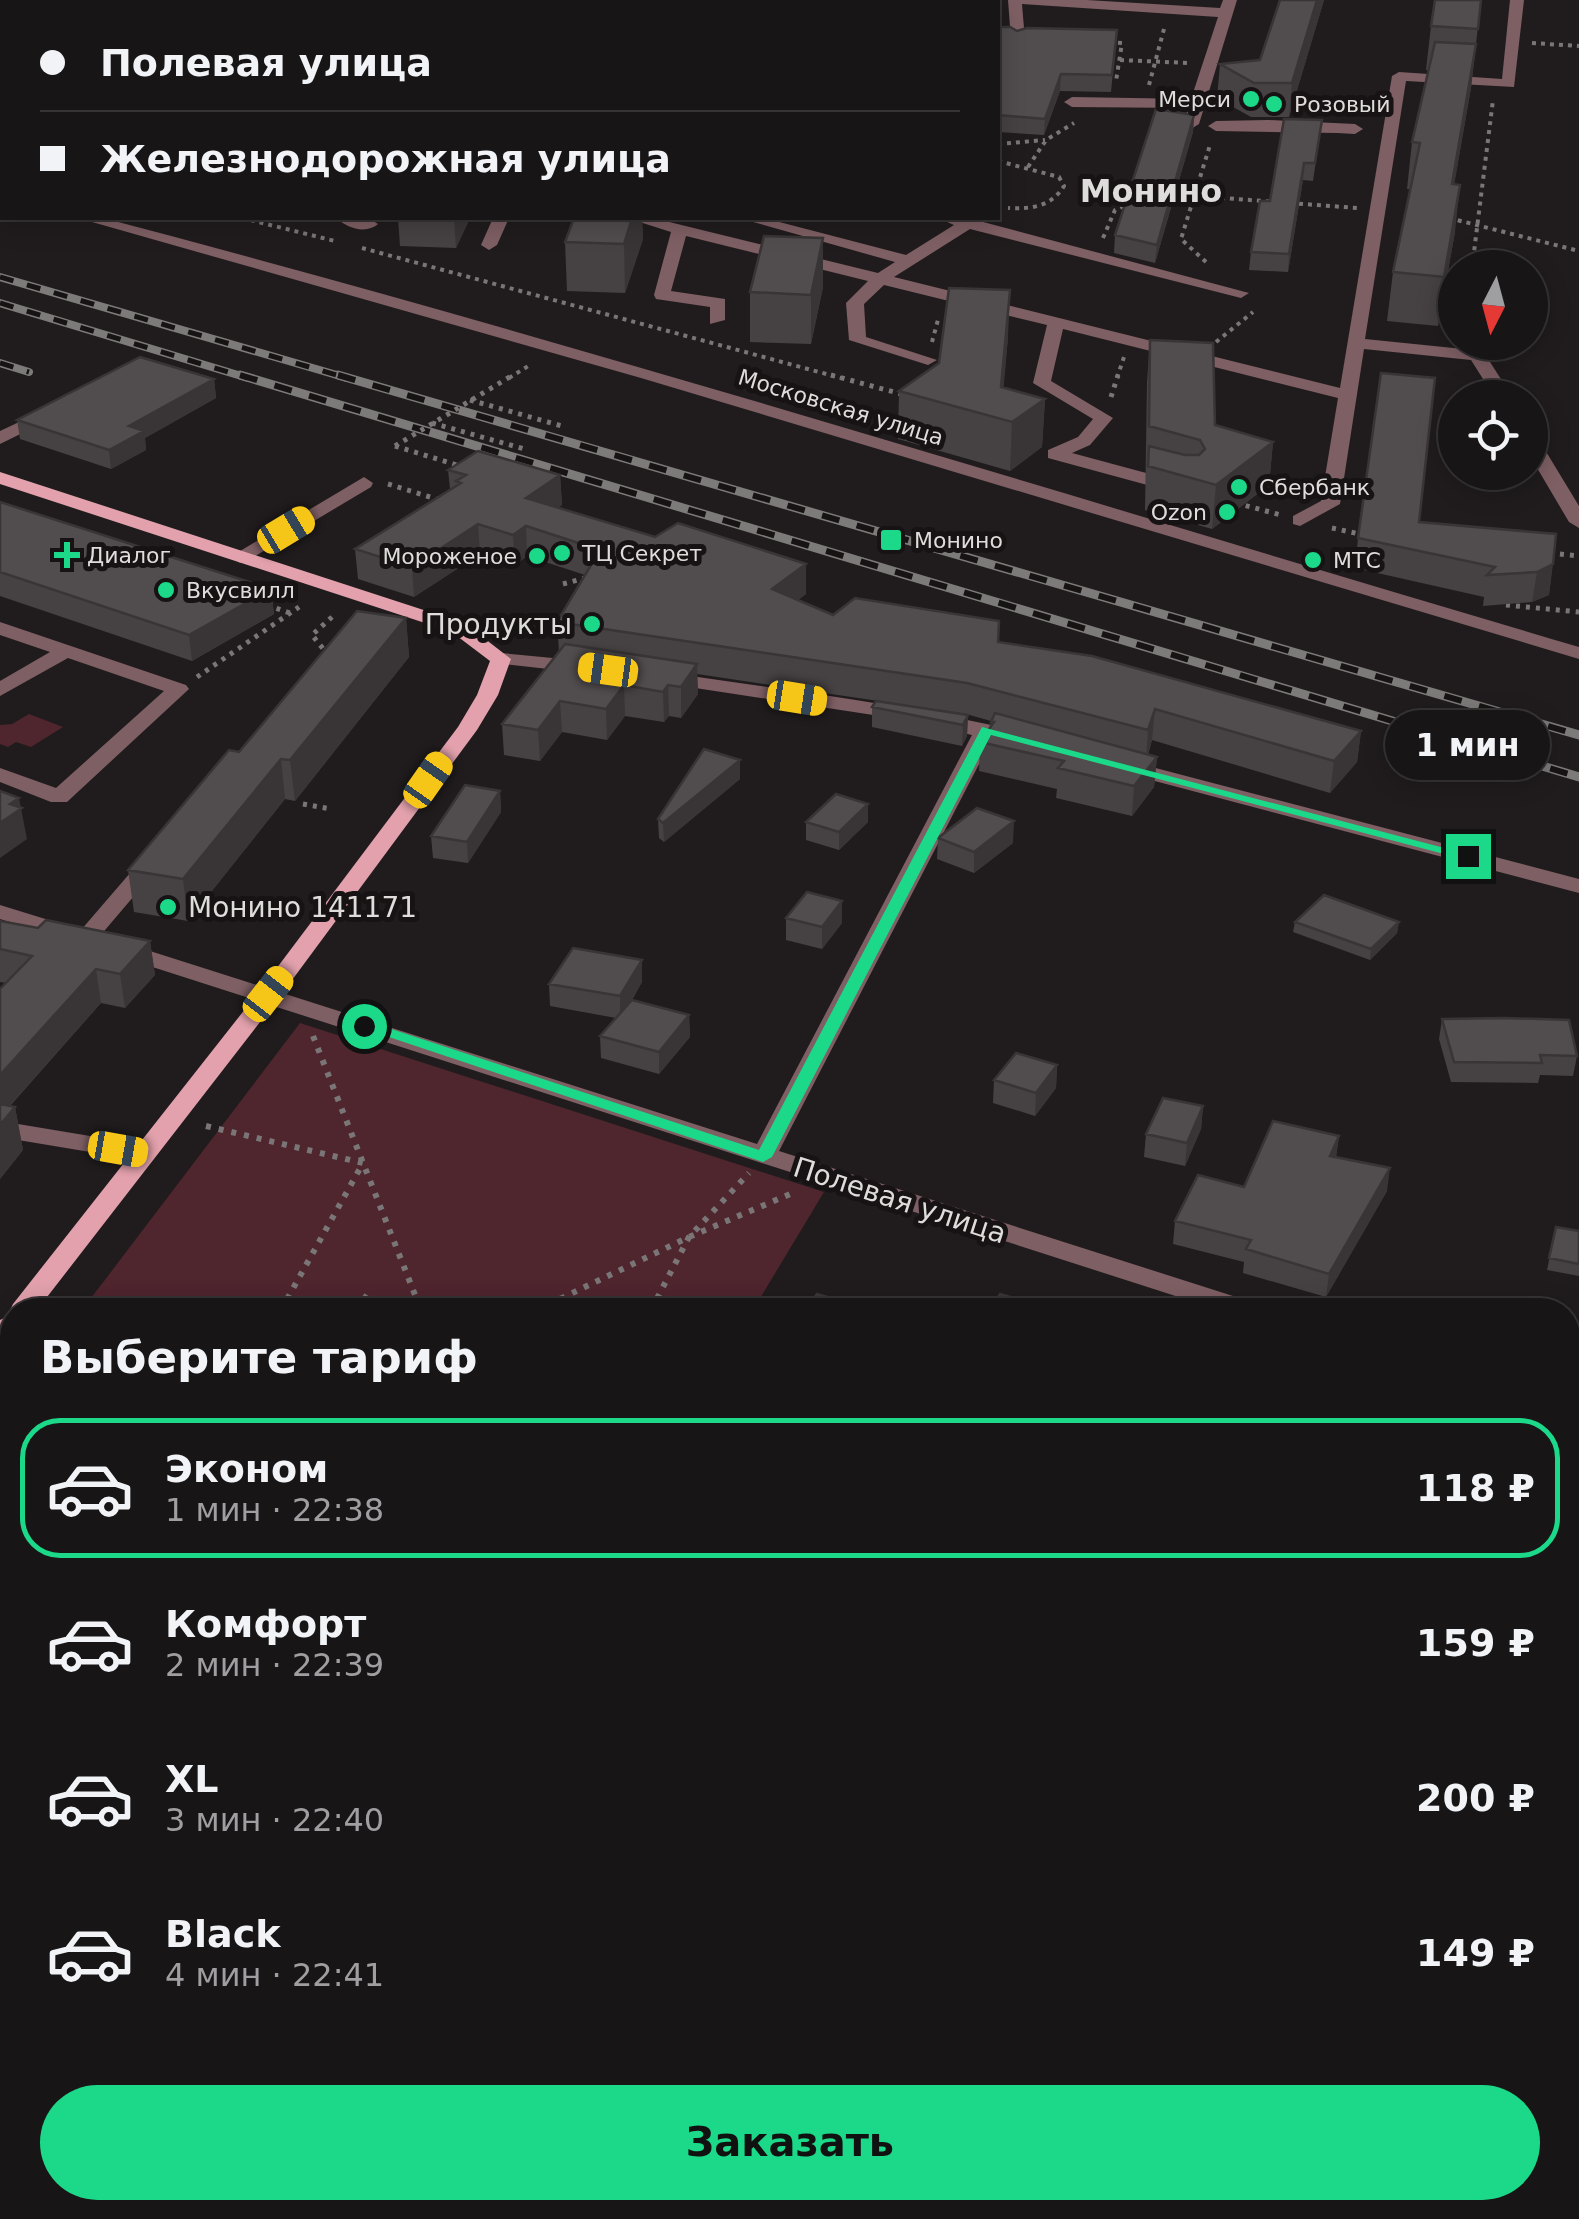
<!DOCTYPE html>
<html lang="ru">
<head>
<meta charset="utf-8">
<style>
	:root { --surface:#181516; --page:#252223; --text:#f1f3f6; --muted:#9f9fa1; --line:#363435; --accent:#1bd988 }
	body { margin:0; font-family:"DejaVu Sans",sans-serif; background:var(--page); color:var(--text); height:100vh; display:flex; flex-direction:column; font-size:38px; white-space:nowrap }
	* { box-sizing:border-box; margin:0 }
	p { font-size:32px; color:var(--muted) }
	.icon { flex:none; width:55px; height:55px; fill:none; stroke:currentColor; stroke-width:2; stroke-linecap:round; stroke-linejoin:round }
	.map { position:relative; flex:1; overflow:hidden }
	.drawer { position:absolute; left:0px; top:1298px; width:1580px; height:922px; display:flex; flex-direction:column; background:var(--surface); border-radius:40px 40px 0 0; box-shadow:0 5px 25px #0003,0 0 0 2px var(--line) }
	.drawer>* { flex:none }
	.top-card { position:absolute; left:0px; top:0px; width:1000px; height:220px; box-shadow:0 5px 25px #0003,0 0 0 2px var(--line); display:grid; align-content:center; height:220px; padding:0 40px; background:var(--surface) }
	.needle { width:65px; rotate:186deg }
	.fabs { position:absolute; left:1438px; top:250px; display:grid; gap:20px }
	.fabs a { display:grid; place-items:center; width:110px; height:110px; border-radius:50%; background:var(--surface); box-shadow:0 5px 25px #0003,0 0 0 2px var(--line); font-size:50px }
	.end { position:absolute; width:45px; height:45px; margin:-22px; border:12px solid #1bd988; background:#111; box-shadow:0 0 0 5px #111 }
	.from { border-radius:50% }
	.bubble { position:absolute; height:70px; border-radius:35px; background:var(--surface); box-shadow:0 5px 25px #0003,0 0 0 2px var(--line); font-size:32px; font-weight:700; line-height:70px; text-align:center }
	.car { position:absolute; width:30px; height:60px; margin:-30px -15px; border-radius:12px; box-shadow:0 0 8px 2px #0007; background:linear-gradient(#f5c518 24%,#345 0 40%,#f5c518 0 76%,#345 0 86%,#f5c518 0) }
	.top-card b { display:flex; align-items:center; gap:35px; height:95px; font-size:38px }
	.top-card b+b { border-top:2px solid var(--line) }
	.top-card i { width:25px; height:25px; background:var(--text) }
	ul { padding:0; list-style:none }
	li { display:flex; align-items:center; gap:30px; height:140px; margin:0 20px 15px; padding:0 20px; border:5px solid transparent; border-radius:40px }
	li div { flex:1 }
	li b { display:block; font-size:38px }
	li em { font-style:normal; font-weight:700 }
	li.selected { border-color:var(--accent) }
	li>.icon { width:90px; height:90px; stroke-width:1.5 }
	h2 { padding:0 40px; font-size:45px; line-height:120px }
	.action { display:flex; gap:20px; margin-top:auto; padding:20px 40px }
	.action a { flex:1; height:115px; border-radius:60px; background:var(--accent); color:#111; font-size:40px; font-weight:700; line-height:115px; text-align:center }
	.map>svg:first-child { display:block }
</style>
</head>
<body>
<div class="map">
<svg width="1579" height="2219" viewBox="0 0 1579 2219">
	<rect width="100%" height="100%" fill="#201c1d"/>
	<path fill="#4f252e" d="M29 714 63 727 31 747 16 742 8 747 0 744V725L12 724Z
		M300 1023 824 1192 753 1310H82Z
		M12 1401V1624L0 1642V1417Z
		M12 1738V2208H73L66 2219H0V1757Z
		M157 2208H822L818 2219H151Z"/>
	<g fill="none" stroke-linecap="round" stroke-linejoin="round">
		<path stroke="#7a7677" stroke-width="4" stroke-dasharray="4 5" stroke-linecap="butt" d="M0 0 30 2
			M1109 42 1122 43 1116 81
			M1532 43 1579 46
			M1120 60 1189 63
			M1149 85 1164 29
			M998 144 1045 140
			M998 161 1059 177 1064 186C1051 207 1031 209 1008 208
			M1028 167 1046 140 1074 123
			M1194 196 1278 202
			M1166 197 1195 194
			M1290 203 1357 208
			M242 218 335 241
			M1449 218 1579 251
			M1103 238 1115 210 1130 203
			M362 248 841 378
			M1206 262 1181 239 1210 145
			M1472 268 1493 100
			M932 342 939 316
			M1216 342 1253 312
			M1117 378 1124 357"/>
		<path stroke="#7a7677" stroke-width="5" stroke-dasharray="4 6" stroke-linecap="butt" d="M831 375 905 395
			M1111 397 1118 375
			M470 400 562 426
			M432 423 528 450
			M395 446 460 466
			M388 484 443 501
			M1236 503 1281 515
			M1332 528 1364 535
			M1550 553 1579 556
			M563 584 589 577
			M267 605 290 613
			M1506 605 1579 612
			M329 656 312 635 332 617
			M197 677 299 607
			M303 804 331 809"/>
		<path stroke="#7a7677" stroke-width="6" stroke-dasharray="5 8" stroke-linecap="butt" d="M313 1036 421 1310
			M206 1126 363 1163 281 1310
			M357 1310 371 1289
			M537 1310 689 1237 795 1192
			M651 1310 689 1237 749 1173"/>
		<path stroke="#7a7677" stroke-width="8" stroke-dasharray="6 10" stroke-linecap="butt" d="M0 1467 12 1471
			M0 1604 12 1600
			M0 1710 12 1691
			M601 2208 603 2219
			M178 2219 184 2208"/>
		<path fill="#7e5f64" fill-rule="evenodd" d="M688 0H702V2H688Z
			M1008 0H1087L1220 8 1223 0H1237L1199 124 1191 129 1183 124 1188 108 1072 107 1064 102 1072 97 1191 99 1218 17 1022 4 1025 40 1018 44 1011 40Z
			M1510 0H1524L1514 87 1406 81 1365 339 1483 351 1513 398H1495L1471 360 1364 349 1340 504 1300 526 1293 524V516L1321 501 1338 398 1063 329 1051 381 1113 418 1090 445 1072 453 1187 484 1189 488 1187 492H1173L1048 458V450L1078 437 1093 419 1033 383 1047 325 884 285 864 304 866 337 937 360 928 365 849 340 846 303 868 281 686 236 671 291 725 299V320L710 324V307L656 299 654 295 671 232 627 218H653L878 273 895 262 739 218H764L906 255 954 225 938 218H968L1249 293 1241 298 970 229 894 277 1340 388 1392 76 1399 72 1502 79Z
			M1268 120 1355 124 1363 129 1355 134 1337 133 1216 131 1208 126 1216 121Z
			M0 151H2V161H0Z
			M0 191H2V201H0Z
			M78 218H103C598 348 1087 502 1579 647V659L641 378Z
			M337 218 370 219 378 224C367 234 347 229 337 218Z
			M493 218H509L497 245 489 250 481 245Z
			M49 408 58 413 55 417 0 444V431Z
			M1530 434 1539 440 1579 506V528L1569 522 1530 456Z
			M364 477 373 483 371 487 247 561 240 563 230 557Z
			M0 622 186 685 189 689 67 802H51L0 782V768L56 788 164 691 68 658 0 696V681L50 652 0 635Z
			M501 653 584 661 594 667 584 673 494 663 491 659Z
			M663 672C784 690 908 704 1026 733L1029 738 1018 744 992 739 779 1151 1258 1304 1261 1310H1219L112 954 108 949 112 944H128L757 1144 972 735 906 720 656 682 653 678 656 674Z
			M1125 760 1579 879V893L1117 771 1114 766 1117 761Z
			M151 856 162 863 94 943H78L0 919V905L81 930 143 858Z
			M0 1121 144 1145 157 1153 144 1161 0 1137Z
			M1568 1400 1579 1403V1421L1568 1418Z
			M1579 1641V1732L1568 1736V1645Z
			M859 2208H895L891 2219H855Z
			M1470 2208H1506L1504 2219H1468Z"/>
		<path fill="#e2a1ac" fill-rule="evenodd" d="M0 472 439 615 471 628 511 659 498 695 477 730 281 995 37 1310H12V1341L0 1348V1320L12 1314 10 1310 13 1304 264 985 458 727 477 695 490 661 457 636 425 623 0 484Z"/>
		<g stroke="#7d7a7a" stroke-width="8">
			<path id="rail-far1" d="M0 277 347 378
				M0 303 248 378
				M0 363 29 372"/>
		</g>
		<g stroke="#7d7a7a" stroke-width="9">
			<path id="rail" d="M240 375 1579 777
				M338 375 1579 735"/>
		</g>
		<use href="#rail-far1" stroke="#171314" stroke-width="5" stroke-dasharray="14" stroke-linecap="butt"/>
		<use href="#rail" stroke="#171314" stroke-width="6" stroke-dasharray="18" stroke-linecap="butt"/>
		<path stroke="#7a7677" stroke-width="4" stroke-dasharray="4 5" stroke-linecap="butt" d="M509 378 530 365"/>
		<path stroke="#7a7677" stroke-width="5" stroke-dasharray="4 6" stroke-linecap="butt" d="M395 446 513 375"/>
	</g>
	<path fill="#464142" d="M1280 0H1324L1289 117H1251L1217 98 1220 64 1260 60Z
		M1481 0 1471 88 1454 184 1455 232 1438 326 1387 321 1393 272 1410 189H1407L1412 142 1428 70H1426L1431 26Z
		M998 27 1017 31 1117 30 1111 92 1060 91 1044 135 998 132Z
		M1194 115 1193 132 1155 263 1114 253 1115 235Z
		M1322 120 1313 181 1303 180 1288 272 1249 270 1251 252 1270 201Z
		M398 218H470L456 248 400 246Z
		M574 218H642L643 239 625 293 567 291 565 242Z
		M823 238V287L811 344 750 342V292Z
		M1008 337 1003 388 1045 399 1042 447 1010 471 898 439 899 391 939 363Z
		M1150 340 1215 425 1273 442 1269 485 1212 529 1145 510 1147 382Z
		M214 379 216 398 145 438 146 450 111 469 20 439 17 420Z
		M448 470 560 475 562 505 557 508 806 594 798 600 833 615 999 642 1361 731 1357 762 1330 793 1152 740 1148 755 1157 757 1154 787 1132 816 1056 798 1057 789 979 771 980 742 990 727 991 721 966 714 697 674 698 694 681 718 669 716 664 722 625 716 607 740 562 732 540 761 504 755 502 724 559 652 557 622 585 575 527 556 515 565 480 554 414 597 358 579 355 549 450 489Z
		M0 502 271 589 274 614 192 661 0 596Z
		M1419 522 1556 534 1549 595 1532 602 1483 606 1484 597 1355 568 1358 538Z
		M406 618 409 657 295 801 285 799 188 921 134 912 128 870 239 752Z
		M872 707 968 715 967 736 962 746 872 727Z
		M740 760V779L664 842 659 838 658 819Z
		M500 791 501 812 468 863 433 858 431 836Z
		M806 822H868L839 850 806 840Z
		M938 838 1013 843 974 873 937 859Z
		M842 901V923L822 949 786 940V918Z
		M0 921 38 928 150 941 155 975 125 1008 101 1003 10 1106 15 1107 23 1150 0 1179V989L6 983 0 982Z
		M1295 922H1399L1397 933 1370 960 1293 932Z
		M642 982 632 1000 689 1015 690 1037 659 1074 601 1058 600 1036 616 1018 550 1006 549 984Z
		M1442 1019 1577 1056 1573 1076 1540 1075 1538 1083 1451 1082 1439 1039Z
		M1057 1065 1056 1088 1035 1116 993 1103 994 1080Z
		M1203 1106 1201 1129 1185 1166 1144 1157 1146 1134Z
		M1339 1136 1336 1157 1387 1191 1326 1297 1243 1273 1244 1262 1173 1244 1175 1221 1244 1187Z
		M1556 1227 1579 1231V1276L1547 1270Z
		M1579 1873V1907H1576Z
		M1579 2114V2149L1573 2147Z"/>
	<path fill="#393536" d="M221 0H242L243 2H218Z
		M443 0H474L472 2H441Z
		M1317 0H1324L1289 117 1292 83Z
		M1476 44 1471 88 1446 232 1452 184Z
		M2 54V108L0 111V58Z
		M1061 74 1060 91 1044 135 1045 119Z
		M1194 115 1193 132 1155 263 1157 245Z
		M1304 163 1303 180 1288 272 1289 254Z
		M1460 185 1455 232 1438 326 1444 277Z
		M454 218H470L456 248Z
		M632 218H642L643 239 625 293 624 244Z
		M823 238V287L811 344V295Z
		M1010 290 1008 337 1001 419V387Z
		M214 379 216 398 145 438 146 450 111 469 109 450 129 426Z
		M1045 399 1042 447 1010 471 1012 422Z
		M1273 442 1269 485 1212 529 1216 485Z
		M560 475 562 505 528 528 526 498Z
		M478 524 480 554 414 597 412 567Z
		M526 526 527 556 515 565 513 535Z
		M806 564V594L772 619V589Z
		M1553 564 1549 595 1532 602 1537 572Z
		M271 589 274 614 192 661 189 635Z
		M406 618 409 657 295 801 290 760Z
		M697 664 698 694 681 718V687Z
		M624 685 625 716 607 740 606 709Z
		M668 685 669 716 664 722 663 692Z
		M560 701 562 732 540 761 538 730Z
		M1155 709 1152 740 1146 761 1148 730Z
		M968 715 967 736 962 746 963 725Z
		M1361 731 1357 762 1330 793 1334 761Z
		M1157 757 1154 787 1132 816 1134 786Z
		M281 759 285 799 188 921 183 879Z
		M740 760V779L664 842 663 823Z
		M500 791 501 812 468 863 467 842Z
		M19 798 27 839 0 858V823L10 804Z
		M868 804V822L839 850V832Z
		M1014 821 1013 843 974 873V852Z
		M842 901V923L822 949V927Z
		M1399 922 1397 933 1370 960 1371 949Z
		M150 941 155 975 125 1008 120 974Z
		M642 960V982L620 1019V996Z
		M96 969 101 1003 2 1114 0 1100V1075Z
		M689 1015 690 1037 659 1074V1052Z
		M1057 1065 1056 1088 1035 1116 1036 1093Z
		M1203 1106 1201 1129 1185 1166 1187 1143Z
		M15 1107 23 1150 0 1179V1125Z
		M1339 1136 1336 1158 1330 1156Z
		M1390 1168 1387 1191 1326 1297 1329 1274Z"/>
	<path fill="#514c4d" stroke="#393536" stroke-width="2.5" d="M30 0H46L44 2H24Z
		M176 0H221L218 2H174Z
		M402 0H443L441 2H399Z
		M709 0H900L899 2H708Z
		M1280 0H1317L1292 83H1254L1220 64 1260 60Z
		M1435 0H1481L1478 29 1431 26Z
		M2 12V54L0 58V13Z
		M998 27H1010L1017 31 1027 28 1117 30 1112 75 1061 74 1045 119 998 115Z
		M1435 42 1476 44 1452 184 1460 185 1444 277 1393 272 1420 143 1412 142Z
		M1156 109 1194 115 1157 245 1115 235Z
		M1284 119 1322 120 1315 163H1304L1289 254 1251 252 1260 201H1270Z
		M574 218H632L624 244 565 242Z
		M764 236 823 238 811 295 750 292Z
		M949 288 1010 290 1001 387 1045 399 1012 422 899 391 939 363Z
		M1150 340 1213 343 1215 425 1273 442 1216 485 1148 466 1149 446 1185 455H1199L1205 449 1200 440 1149 426Z
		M140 357 214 379 129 426 144 431 109 450 17 420Z
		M1381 373 1435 378 1419 522 1556 534 1553 564 1537 572 1487 575 1495 567 1358 538Z
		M478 451 560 475 526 498 655 537 678 523 806 564 772 589 833 615 855 598 999 621 998 642 1092 656 1361 731 1334 761 1155 709 1148 730 967 683 557 622 600 550 526 526 513 535 478 524 412 567 355 549 461 483 456 481 466 475 448 470Z
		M0 502 271 589 189 635 0 572Z
		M357 611 406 618 290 760 281 759 183 879 128 870 229 750 239 752Z
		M565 644 697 664 681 687 668 685 663 692 624 685 606 709 560 701 538 730 502 724Z
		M876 701 968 715 963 725 872 707Z
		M995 713 1157 757 1134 786 1058 768 1064 761 980 742 994 722H991Z
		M704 749 740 760 663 823 658 819Z
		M465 785 500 791 467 842 431 836Z
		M0 791 19 798 10 804 22 808 0 823Z
		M836 794 868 804 839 832 806 822Z
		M977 808 1014 821 974 852 938 838Z
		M807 892 842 901 822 927 786 918Z
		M1324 895 1399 922 1371 949 1295 922Z
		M46 920 150 941 120 974 96 969 0 1075V989L32 956 0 949V921L38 928Z
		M573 948 642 960 620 996 549 984Z
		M632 1000 689 1015 659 1052 600 1036Z
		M1504 1018 1569 1020 1577 1056 1540 1055 1542 1063 1454 1062 1442 1019Z
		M1016 1053 1057 1065 1036 1093 994 1080Z
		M1163 1098 1203 1106 1187 1143 1146 1134Z
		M0 1104 15 1107 0 1125Z
		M1273 1121 1339 1136 1330 1156 1390 1168 1329 1274 1246 1249 1251 1240 1175 1221 1198 1175 1244 1187Z
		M1556 1227 1579 1231V1264L1549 1258Z
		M817 1294 872 1310H805Z
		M1000 1294 1044 1307 1043 1310H991Z"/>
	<path fill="#1bd988" d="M982 727 1475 856 1463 859 991 735 772 1157 763 1162 356 1026 370 1022 759 1150Z"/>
	<g fill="#1bd988" stroke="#171314" stroke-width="4">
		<circle cx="1251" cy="99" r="10"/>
		<circle cx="1274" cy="104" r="10"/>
		<circle cx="1239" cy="487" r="10"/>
		<circle cx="1227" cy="512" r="10"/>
		<rect x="879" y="528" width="24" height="24" rx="5"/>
		<circle cx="562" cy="553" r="10"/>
		<path d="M62 540h10v10h10v10h-10v10h-10v-10h-10v-10h10z"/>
		<circle cx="537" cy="556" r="10"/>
		<circle cx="1313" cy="560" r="10"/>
		<circle cx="166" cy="590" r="10"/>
		<circle cx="592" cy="624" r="10"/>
		<circle cx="168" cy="907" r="10"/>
	</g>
	<g text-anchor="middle" stroke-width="10" stroke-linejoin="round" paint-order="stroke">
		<g font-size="22" fill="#dfdcdc" stroke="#171314" text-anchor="start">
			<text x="1231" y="107" text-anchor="end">Мерси</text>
			<text x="1294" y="112">Розовый</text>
			<text x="1259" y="495">Сбербанк</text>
			<text x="1207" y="520" text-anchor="end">Ozon</text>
			<text x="914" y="548">Монино</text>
			<text x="582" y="561">ТЦ Секрет</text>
			<text x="87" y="563">Диалог</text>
			<text x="517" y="564" text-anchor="end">Мороженое</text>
			<text x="1333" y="568">МТС</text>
			<text x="186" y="598">Вкусвилл</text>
		</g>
		<g font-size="22" fill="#dfdcdc" stroke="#171314">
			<text transform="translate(841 407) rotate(17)" y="8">Московская улица</text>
		</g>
		<g font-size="28" fill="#dfdcdc" stroke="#171314" text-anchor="end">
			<text x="572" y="634">Продукты</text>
			<text x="188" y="917" text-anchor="start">Монино 141171</text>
		</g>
		<g font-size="28" fill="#dfdcdc" stroke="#171314">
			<text transform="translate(900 1200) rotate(18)" y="10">Полевая улица</text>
		</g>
		<g font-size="32" font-weight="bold" fill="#dfdcdc" stroke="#171314">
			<text x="1151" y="202">Монино</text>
		</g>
	</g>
</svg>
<div class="fabs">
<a><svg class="needle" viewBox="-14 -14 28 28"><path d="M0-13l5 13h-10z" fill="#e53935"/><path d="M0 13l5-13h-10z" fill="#9f9fa1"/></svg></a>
<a><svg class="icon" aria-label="locate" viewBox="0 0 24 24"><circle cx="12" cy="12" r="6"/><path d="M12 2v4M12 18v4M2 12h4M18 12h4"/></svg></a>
</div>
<i class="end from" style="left:364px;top:1026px"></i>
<i class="end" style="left:1468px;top:856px"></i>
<div class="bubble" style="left:1385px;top:710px;width:165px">1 мин</div>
<i class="car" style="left:286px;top:530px;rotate:59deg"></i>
<i class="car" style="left:608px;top:670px;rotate:278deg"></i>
<i class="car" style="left:797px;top:698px;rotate:99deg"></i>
<i class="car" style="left:428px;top:780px;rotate:35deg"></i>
<i class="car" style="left:268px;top:994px;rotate:38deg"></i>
<i class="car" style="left:118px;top:1149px;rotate:100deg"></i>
<div class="top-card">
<b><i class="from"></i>Полевая улица</b>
<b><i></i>Железнодорожная улица</b>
</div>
<section class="drawer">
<h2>Выберите тариф</h2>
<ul>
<li class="selected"><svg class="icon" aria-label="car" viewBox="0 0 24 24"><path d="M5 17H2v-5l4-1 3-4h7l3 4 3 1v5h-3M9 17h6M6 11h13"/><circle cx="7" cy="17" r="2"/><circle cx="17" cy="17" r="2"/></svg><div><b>Эконом</b><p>1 мин · 22:38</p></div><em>118 ₽</em></li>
<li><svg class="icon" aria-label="car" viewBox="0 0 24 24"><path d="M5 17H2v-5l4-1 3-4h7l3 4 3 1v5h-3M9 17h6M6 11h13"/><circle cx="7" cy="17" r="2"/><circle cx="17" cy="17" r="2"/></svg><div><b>Комфорт</b><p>2 мин · 22:39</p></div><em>159 ₽</em></li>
<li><svg class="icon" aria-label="car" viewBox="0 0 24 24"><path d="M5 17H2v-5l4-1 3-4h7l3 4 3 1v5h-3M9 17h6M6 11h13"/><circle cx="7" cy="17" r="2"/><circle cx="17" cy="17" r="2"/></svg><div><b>XL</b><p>3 мин · 22:40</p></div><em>200 ₽</em></li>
<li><svg class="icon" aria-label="car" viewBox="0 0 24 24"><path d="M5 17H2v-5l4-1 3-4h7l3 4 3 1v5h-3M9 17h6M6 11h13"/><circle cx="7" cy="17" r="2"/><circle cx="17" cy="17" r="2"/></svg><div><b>Black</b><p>4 мин · 22:41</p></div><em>149 ₽</em></li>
</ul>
<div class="action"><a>Заказать</a></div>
</section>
</div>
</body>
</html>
